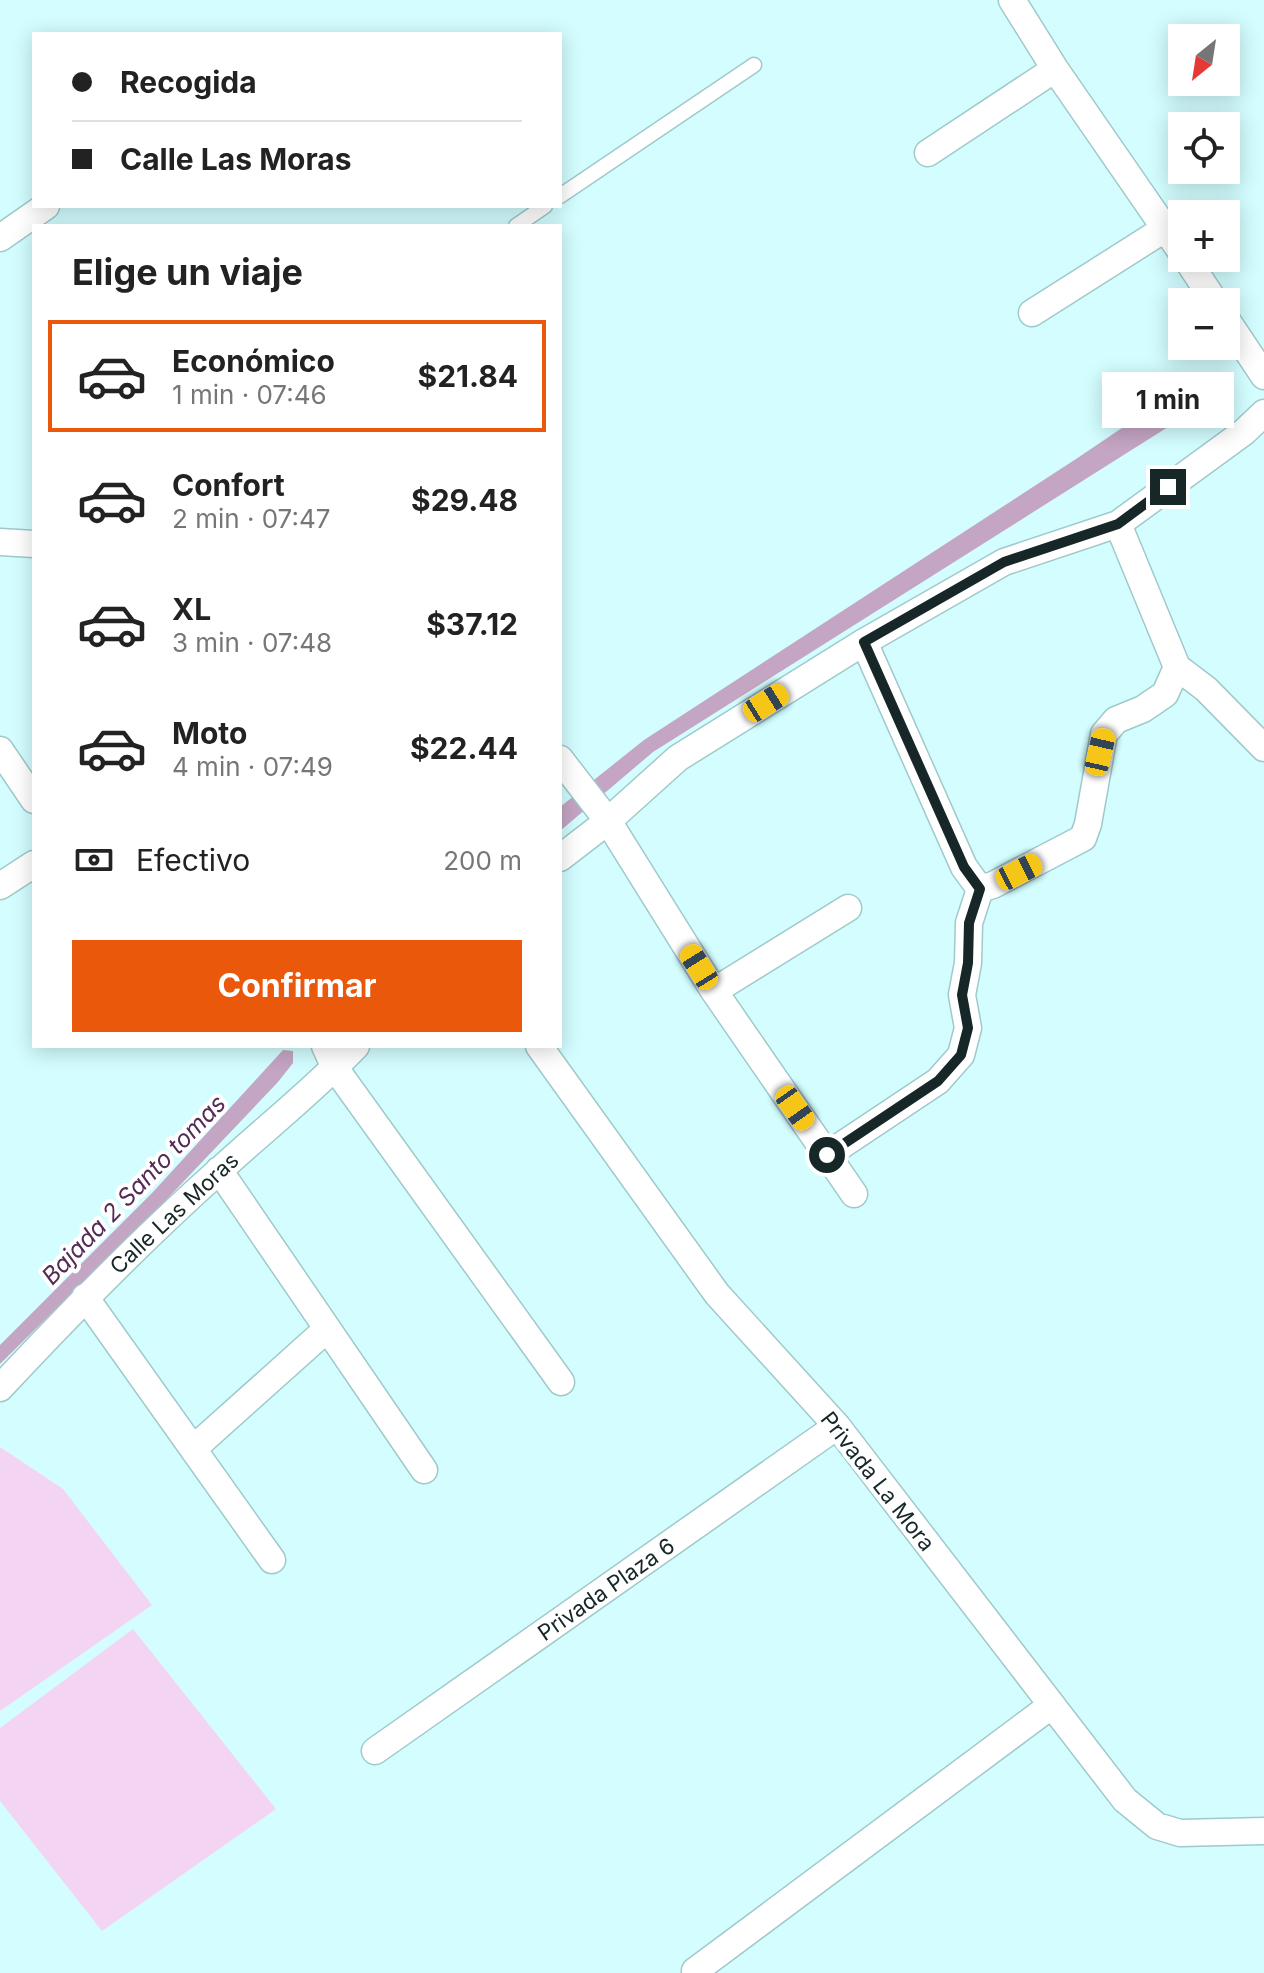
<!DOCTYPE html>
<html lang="es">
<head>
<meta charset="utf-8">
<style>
	:root { --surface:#fff; --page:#f2f2f2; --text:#222; --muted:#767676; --line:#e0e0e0; --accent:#ea580c }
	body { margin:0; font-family:Inter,sans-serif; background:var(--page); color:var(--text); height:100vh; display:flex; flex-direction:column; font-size:30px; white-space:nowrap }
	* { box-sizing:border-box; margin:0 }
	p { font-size:26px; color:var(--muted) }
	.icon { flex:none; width:44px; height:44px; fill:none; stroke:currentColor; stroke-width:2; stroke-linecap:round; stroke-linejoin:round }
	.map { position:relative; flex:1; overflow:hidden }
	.details { position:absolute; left:32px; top:224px; width:530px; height:824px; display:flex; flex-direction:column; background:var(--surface); border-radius:0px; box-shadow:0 4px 20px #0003 }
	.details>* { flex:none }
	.banner { position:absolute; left:32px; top:32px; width:530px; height:176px; border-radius:0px; box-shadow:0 4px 20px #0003; display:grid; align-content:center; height:176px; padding:0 40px; background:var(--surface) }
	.needle { width:52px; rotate:210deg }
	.buttons { position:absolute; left:1168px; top:24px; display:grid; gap:16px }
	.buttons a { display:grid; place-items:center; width:72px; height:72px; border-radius:0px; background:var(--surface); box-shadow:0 4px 20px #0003; font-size:40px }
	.end { position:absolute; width:36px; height:36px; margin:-18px; border:10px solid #172727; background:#fff; box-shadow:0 0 0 4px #fff }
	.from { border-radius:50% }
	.bubble { position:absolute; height:56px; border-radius:0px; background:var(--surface); box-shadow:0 4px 20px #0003; font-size:26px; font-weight:700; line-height:56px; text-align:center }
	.car { position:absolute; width:24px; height:48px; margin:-24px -12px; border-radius:10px; box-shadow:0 0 6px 2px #0007; background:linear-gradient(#f5c518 24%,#345 0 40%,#f5c518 0 76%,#345 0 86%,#f5c518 0) }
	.banner b { display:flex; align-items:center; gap:28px; height:76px; font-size:30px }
	.banner b+b { border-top:2px solid var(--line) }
	.banner i { width:20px; height:20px; background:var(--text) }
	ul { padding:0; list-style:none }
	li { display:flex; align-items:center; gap:24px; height:112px; margin:0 16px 12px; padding:0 24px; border:4px solid transparent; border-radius:0px }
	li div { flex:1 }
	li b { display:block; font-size:30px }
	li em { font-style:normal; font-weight:700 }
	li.selected { border-color:var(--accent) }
	li>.icon { width:72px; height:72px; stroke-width:1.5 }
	h2 { padding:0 40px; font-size:36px; line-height:96px }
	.pay { display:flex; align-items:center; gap:20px; height:88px; padding:0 40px; font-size:30px }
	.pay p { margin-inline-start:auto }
	.button { display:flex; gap:16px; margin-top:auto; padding:16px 40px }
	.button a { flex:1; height:92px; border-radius:0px; background:var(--accent); color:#fff; font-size:32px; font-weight:700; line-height:92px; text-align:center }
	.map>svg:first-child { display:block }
</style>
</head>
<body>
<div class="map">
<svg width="1264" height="1973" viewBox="0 0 1264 1973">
	<rect width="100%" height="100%" fill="#d3fdff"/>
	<path fill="#f3d5f3" d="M0 1447 63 1489 152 1605 0 1711Z
		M133 1629 276 1809 102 1931 0 1801V1728Z"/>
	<path fill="#c4a5c4" d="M1199 376 1217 383 1212 398 1187 415 653 752 560 831V807L644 740 1076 459Z
		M283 1050 293 1051V1063L278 1082 165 1201 0 1364V1345L153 1192Z"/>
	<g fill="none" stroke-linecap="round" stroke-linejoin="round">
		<path stroke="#c4a5c4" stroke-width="10" d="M1207 389 1224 379"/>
		<g stroke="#a0c9ca" stroke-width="17">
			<path id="service" d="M560 196 754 65
				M516 226 545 206"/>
		</g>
		<g stroke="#a0c9ca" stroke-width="29">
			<path id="minor" d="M1012 0 1055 69 1182 253
				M928 153 1055 69
				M0 238 46 206
				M1186 258 1215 302
				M1032 313 1166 228
				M1226 319 1264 376
				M0 542 34 544
				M864 642 964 867 980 889
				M1177 667 1206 689 1264 748
				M0 750 34 800
				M560 759 608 821 714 991 854 1194
				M560 858 608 821 678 758 864 642 1004 562 1118 524 1244 432 1264 413
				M0 886 34 864
				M980 889 993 885 1083 838 1088 824 1104 734 1116 720 1143 709 1165 694 1177 667 1118 524
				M714 991 848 908
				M325 1046 335 1068 561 1382
				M539 1046 717 1294 837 1426 1125 1800 1157 1826 1180 1833 1264 1831
				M827 1155 938 1081 961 1055 968 1028 962 995 968 963 969 923 980 889
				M219 1170 424 1470
				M85 1297 272 1560
				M0 1388C71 1312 143 1238 221 1169 266 1128 314 1090 356 1046
				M193 1449 327 1329
				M375 1751 837 1426
				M695 1971 1052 1705"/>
		</g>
		<use href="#service" stroke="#fff" stroke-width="14"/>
		<use href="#minor" stroke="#fff" stroke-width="26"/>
	</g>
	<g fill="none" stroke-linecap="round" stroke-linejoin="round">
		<path stroke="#172727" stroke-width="10" d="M827 1155 938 1081 961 1055 968 1028 962 995 968 963 969 923 980 889 964 867 864 642 1004 562 1118 524 1168 487"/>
	</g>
	<g text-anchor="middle" stroke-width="8" stroke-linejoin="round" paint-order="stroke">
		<g font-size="22" fill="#172727" stroke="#fff">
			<text transform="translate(174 1213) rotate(-43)" y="8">Calle Las Moras</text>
			<text transform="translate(878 1481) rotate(52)" y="8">Privada La Mora</text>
			<text transform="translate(606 1589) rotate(-35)" y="8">Privada Plaza 6</text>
		</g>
		<g font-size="24" font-style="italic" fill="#542b55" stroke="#fff">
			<text transform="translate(134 1190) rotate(-46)" y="8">Bajada 2 Santo tomas</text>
		</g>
	</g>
</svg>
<div class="buttons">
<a><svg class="needle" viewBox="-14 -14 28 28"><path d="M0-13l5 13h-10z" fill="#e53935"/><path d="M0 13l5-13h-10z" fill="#767676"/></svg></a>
<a><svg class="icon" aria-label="locate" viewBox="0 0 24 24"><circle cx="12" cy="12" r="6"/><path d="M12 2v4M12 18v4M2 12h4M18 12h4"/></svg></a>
<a>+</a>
<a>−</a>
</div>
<i class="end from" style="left:827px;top:1155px"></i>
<i class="end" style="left:1168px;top:487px"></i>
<div class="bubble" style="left:1102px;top:372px;width:132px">1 min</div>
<i class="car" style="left:766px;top:703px;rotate:58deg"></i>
<i class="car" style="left:1100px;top:752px;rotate:13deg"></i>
<i class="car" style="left:1019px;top:872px;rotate:63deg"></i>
<i class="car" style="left:699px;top:967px;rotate:328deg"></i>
<i class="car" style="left:795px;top:1108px;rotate:145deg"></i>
<div class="banner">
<b><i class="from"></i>Recogida</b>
<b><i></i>Calle Las Moras</b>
</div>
<section class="details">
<h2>Elige un viaje</h2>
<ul>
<li class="selected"><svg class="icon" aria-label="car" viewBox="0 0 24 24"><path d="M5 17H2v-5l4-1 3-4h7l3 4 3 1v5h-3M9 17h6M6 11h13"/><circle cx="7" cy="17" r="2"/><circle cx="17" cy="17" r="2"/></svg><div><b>Económico</b><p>1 min · 07:46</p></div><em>$21.84</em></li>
<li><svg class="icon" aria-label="car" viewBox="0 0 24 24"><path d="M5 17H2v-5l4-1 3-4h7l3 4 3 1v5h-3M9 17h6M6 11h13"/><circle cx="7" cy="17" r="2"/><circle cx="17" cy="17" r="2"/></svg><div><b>Confort</b><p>2 min · 07:47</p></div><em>$29.48</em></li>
<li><svg class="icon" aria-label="car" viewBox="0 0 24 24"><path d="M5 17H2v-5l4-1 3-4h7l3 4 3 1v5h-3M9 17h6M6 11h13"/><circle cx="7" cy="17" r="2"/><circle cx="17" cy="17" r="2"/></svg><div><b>XL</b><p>3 min · 07:48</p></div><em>$37.12</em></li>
<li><svg class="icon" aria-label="car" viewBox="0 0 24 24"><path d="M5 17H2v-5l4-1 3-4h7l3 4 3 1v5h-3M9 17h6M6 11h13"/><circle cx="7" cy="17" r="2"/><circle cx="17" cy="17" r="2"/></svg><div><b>Moto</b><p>4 min · 07:49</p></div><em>$22.44</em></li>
</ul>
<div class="pay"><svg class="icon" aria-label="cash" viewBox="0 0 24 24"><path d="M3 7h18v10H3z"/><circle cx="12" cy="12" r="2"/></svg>Efectivo<p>200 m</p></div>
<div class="button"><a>Confirmar</a></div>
</section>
</div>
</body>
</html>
